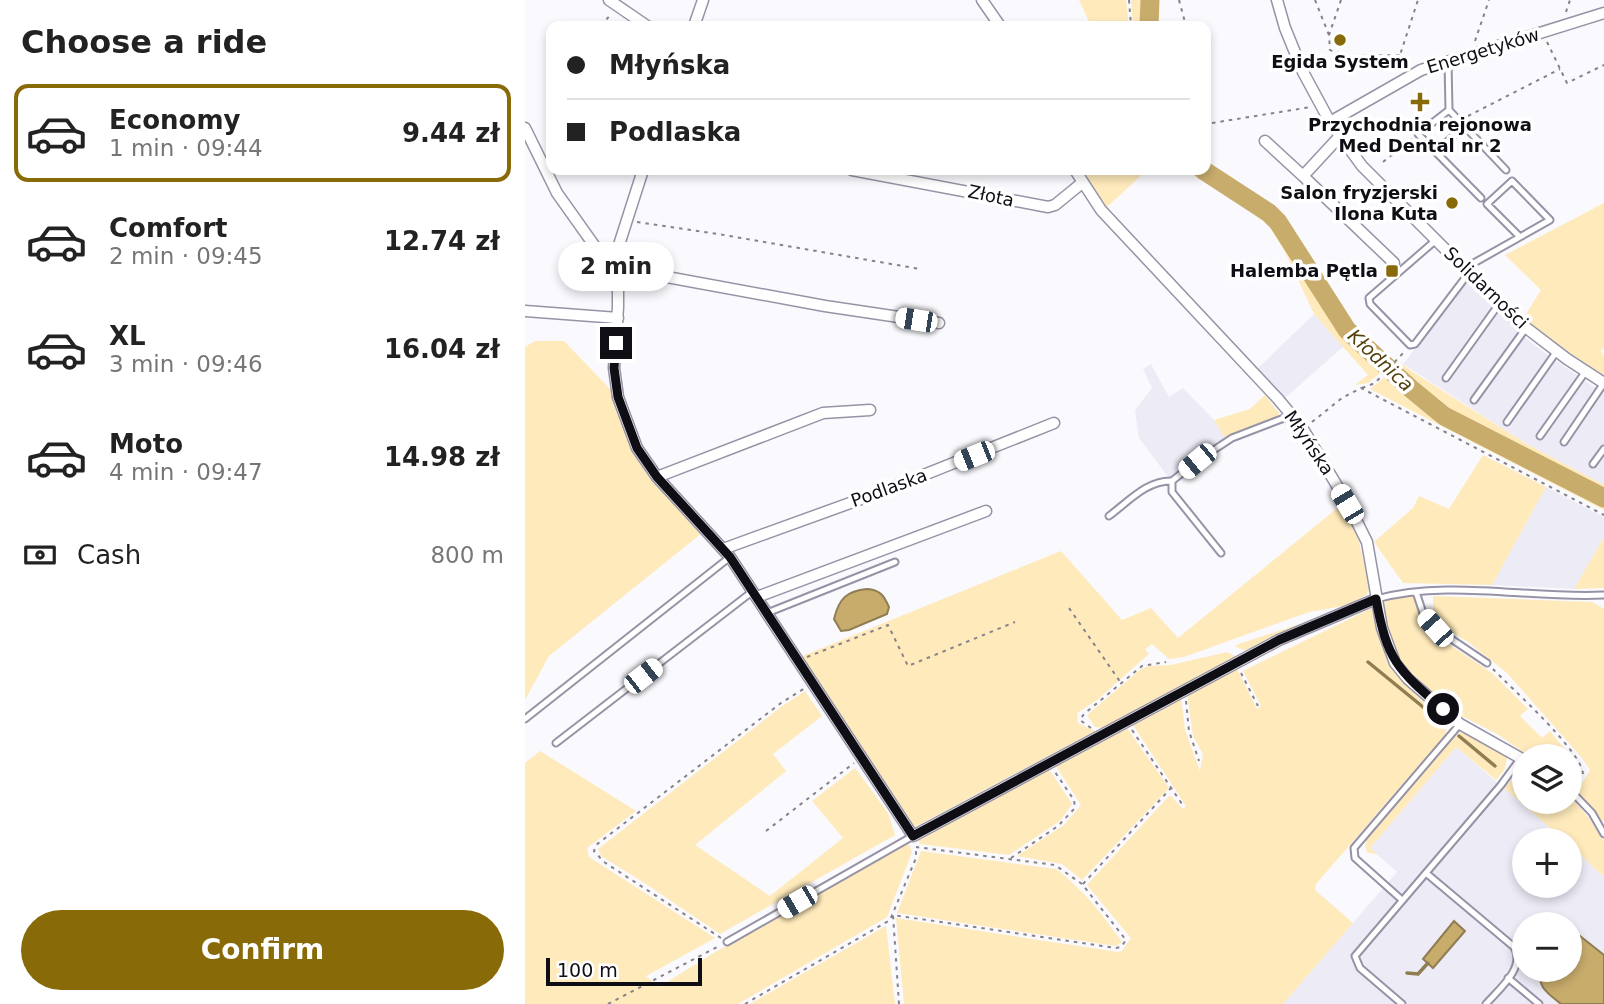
<!DOCTYPE html>
<html lang="en">
<head>
<meta charset="utf-8">
<style>
	:root { --surface:#fff; --page:#f2f2f2; --text:#222; --muted:#767676; --line:#e0e0e0; --accent:#896a08 }
	body { margin:0; font-family:"DejaVu Sans",sans-serif; background:var(--page); color:var(--text); height:100vh; display:flex; flex-direction:column; font-size:26px; white-space:nowrap }
	* { box-sizing:border-box; margin:0 }
	p { font-size:23px; color:var(--muted) }
	.icon { flex:none; width:38px; height:38px; fill:none; stroke:currentColor; stroke-width:2; stroke-linecap:round; stroke-linejoin:round }
	.map { position:relative; flex:1; overflow:hidden }
	.drawer { display:flex; flex-direction:column; background:var(--surface); width:525px }
	.drawer>* { flex:none }
	.hud { position:absolute; left:21px; top:21px; width:665px; height:154px; border-radius:14px; box-shadow:0 4px 10px #0003; display:grid; align-content:center; height:154px; padding:0 21px; background:var(--surface) }
	.controls { position:absolute; left:987px; top:744px; display:grid; gap:14px }
	.controls a { display:grid; place-items:center; width:70px; height:70px; border-radius:50%; background:var(--surface); box-shadow:0 4px 10px #0003; font-size:35px }
	.scale { position:absolute; left:21px; bottom:18px; width:156px; box-sizing:border-box; padding-left:7px; border:4px solid #100e15; border-top:0; font-size:19px; line-height:24px; white-space:nowrap; color:#100e15; -webkit-text-stroke:5px #fff; paint-order:stroke }
	.end { position:absolute; width:32px; height:32px; margin:-16px; border:9px solid #100e15; background:#fff; box-shadow:0 0 0 4px #fff }
	.from { border-radius:50% }
	.bubble { position:absolute; height:49px; border-radius:24px; background:var(--surface); box-shadow:0 4px 10px #0003; font-size:23px; font-weight:800; line-height:49px; text-align:center }
	.car { position:absolute; width:21px; height:42px; margin:-21px -10px; border-radius:9px; box-shadow:0 0 5px 2px #0007; background:linear-gradient(#fff 24%,#345 0 40%,#fff 0 76%,#345 0 86%,#fff 0) }
	.hud b { display:flex; align-items:center; gap:24px; height:66px; font-size:26px }
	.hud b+b { border-top:2px solid var(--line) }
	.hud i { width:18px; height:18px; background:var(--text) }
	ul { padding:0; list-style:none }
	li { display:flex; align-items:center; gap:21px; height:98px; margin:0 14px 10px; padding:0 7px; border:4px solid transparent; border-radius:14px }
	li div { flex:1 }
	li b { display:block; font-size:26px }
	li em { font-style:normal; font-weight:800 }
	li.selected { border-color:var(--accent) }
	li>.icon { width:63px; height:63px; stroke-width:1.5 }
	h2 { padding:0 21px; font-size:32px; line-height:84px }
	.pay { display:flex; align-items:center; gap:18px; height:77px; padding:0 21px; font-size:26px }
	.pay p { margin-inline-start:auto }
	.cta { display:flex; gap:14px; margin-top:auto; padding:14px 21px }
	.cta a { flex:1; height:80px; border-radius:42px; background:var(--accent); color:#fff; font-size:28px; font-weight:800; line-height:80px; text-align:center }
	main { display:flex; flex:1; min-height:0 }
	.map>svg:first-child { display:block }
</style>
</head>
<body>
<main>
<section class="drawer">
<h2>Choose a ride</h2>
<ul>
<li class="selected"><svg class="icon" aria-label="car" viewBox="0 0 24 24"><path d="M5 17H2v-5l4-1 3-4h7l3 4 3 1v5h-3M9 17h6M6 11h13"/><circle cx="7" cy="17" r="2"/><circle cx="17" cy="17" r="2"/></svg><div><b>Economy</b><p>1 min · 09:44</p></div><em>9.44 zł</em></li>
<li><svg class="icon" aria-label="car" viewBox="0 0 24 24"><path d="M5 17H2v-5l4-1 3-4h7l3 4 3 1v5h-3M9 17h6M6 11h13"/><circle cx="7" cy="17" r="2"/><circle cx="17" cy="17" r="2"/></svg><div><b>Comfort</b><p>2 min · 09:45</p></div><em>12.74 zł</em></li>
<li><svg class="icon" aria-label="car" viewBox="0 0 24 24"><path d="M5 17H2v-5l4-1 3-4h7l3 4 3 1v5h-3M9 17h6M6 11h13"/><circle cx="7" cy="17" r="2"/><circle cx="17" cy="17" r="2"/></svg><div><b>XL</b><p>3 min · 09:46</p></div><em>16.04 zł</em></li>
<li><svg class="icon" aria-label="car" viewBox="0 0 24 24"><path d="M5 17H2v-5l4-1 3-4h7l3 4 3 1v5h-3M9 17h6M6 11h13"/><circle cx="7" cy="17" r="2"/><circle cx="17" cy="17" r="2"/></svg><div><b>Moto</b><p>4 min · 09:47</p></div><em>14.98 zł</em></li>
</ul>
<div class="pay"><svg class="icon" aria-label="cash" viewBox="0 0 24 24"><path d="M3 7h18v10H3z"/><circle cx="12" cy="12" r="2"/></svg>Cash<p>800 m</p></div>
<div class="cta"><a>Confirm</a></div>
</section>
<div class="map">
<svg width="1079" height="1004" viewBox="0 0 1079 1004">
	<rect width="100%" height="100%" fill="#faf9fd"/>
	<path fill="#edebf6" fill-rule="evenodd" d="M942 281 994 333 1020 353 1079 394V485L1000 443 878 364Z
		M789 314 819 346 760 398 733 368Z
		M626 364 644 397 658 388 689 420 700 438 669 458 644 478 614 438 610 410 627 388 618 369Z
		M1021 487 1079 517V537L1049 589 967 585Z
		M931 747 1039 840H999V886H1045V845L1079 877V1004H758L872 872 845 848ZM999 924H1045V970H999Z"/>
	<path fill="#feeabb" d="M554 0H601L604 26H566Z
		M606 0H621V26H608Z
		M558 170H622L582 207 570 192Z
		M661 170H672L738 213 755 230 805 313 833 346 859 370 843 383 830 385 843 375 789 314 760 252 744 226 725 211Z
		M1079 203V348L1076 350 1079 358V378L998 319 1016 290 980 255Z
		M10 341H39L88 392 107 449 177 533 24 656 0 700V347Z
		M875 362 888 372 1000 443 1079 485V490L925 412 869 368Z
		M864 374 916 417 1079 501V510L845 389Z
		M740 395 754 413 752 419 700 438 689 420 725 409Z
		M958 455 1021 487 967 585 878 583 849 542 888 508 894 496 924 509Z
		M815 506 832 534 845 589 841 595 824 605 784 612 659 657 644 659 627 644 620 649 624 654 572 700 552 713 553 723 570 731 392 826 388 827 275 657 536 551 597 620 626 608 653 638Z
		M1079 537V588L1049 589Z
		M888 596 899 618 910 631 925 645 967 673 1003 709 995 716 1017 738 1025 731 1053 766 1055 771 1045 778V756H1004L972 734 931 713 879 666 866 641 857 606 862 600Z
		M908 596 1067 602 1079 609V820L1076 822 1048 785 1058 782 1065 770 1057 758 982 673 943 642 913 624 908 617Z
		M849 607C856 662 876 687 921 719L923 723 920 735 791 884 790 890 828 923 758 1004H379L371 918 593 952 597 951 606 938 562 885 645 795 658 809 661 806 608 725 656 697 660 730 675 771 678 754 668 736 662 693 711 667 732 709 736 706 718 671Z
		M774 624H781L725 652 711 647V645Z
		M702 652 712 657 577 728 570 727 562 715 616 669 624 666 646 665Z
		M280 691 297 716 248 754 261 771 170 845 245 896 318 838 287 801 330 768 363 813 370 835 195 934 121 884 76 856 73 849 256 707Z
		M599 724 644 788 557 880 537 864 492 856 539 825 556 805 529 763Z
		M935 733C950 733 972 748 982 758L980 769 971 780 931 747 845 848 853 855 842 852 840 846 842 838 924 742Z
		M15 751 111 811 62 848 64 857 190 938 121 976 134 987 187 954 383 842 387 852 362 917 213 1004H0V763Z
		M522 766 547 804 535 821 484 855 395 844 391 837Z
		M999 770V802H1045V796L1064 818 1079 842V877L1045 845V840H1039L979 788 993 773Z
		M396 851 531 869C558 889 577 914 597 942L591 946 372 913Z
		M361 926 370 1004H225Z"/>
	<path fill="#c7ac6c" stroke="#907d52" stroke-width="2" d="M342 589C356 590 359 596 364 607L362 614 324 630 316 631 309 619C314 598 322 591 342 589Z
		M929 921 940 931 908 968 898 959Z
		M1055 936 1079 955V1004H1036C1024 994 1010 986 1017 970H1045V938Z"/>
	<g fill="none" stroke-linecap="round" stroke-linejoin="round">
		<path stroke="#907d52" stroke-width="3.5" d="M843 662 920 725
			M934 736 970 766
			M882 973 893 974 903 963"/>
		<path stroke="#c7ac6c" stroke-width="19" d="M624 26 625 0
			M678 170 744 213 753 222 822 330 885 388 919 416 1079 498"/>
		<g stroke="#9793a7" stroke-width="9">
			<path id="service" d="M923 62 924 110 981 170
				M924 110 893 134 956 198
				M911 152 939 126
				M911 240 844 298 845 304 885 345 890 344 943 274
				M940 268 1025 220 987 181 962 204 995 237
				M921 378 974 304
				M949 400 1001 328
				M982 422 1032 351
				M1015 436 1061 371
				M1039 442 1079 383
				M1068 464 1079 449
				M584 516C603 502 622 480 647 481
				M696 553 647 492V481L672 461 707 438 767 415
				M891 592 899 616 910 628 962 663
				M851 599C925 579 1004 599 1079 595
				M242 613 370 562
				M0 719 205 557
				M31 743 228 591
				M1045 790 1067 813 1079 834
				M901 873 989 947C1001 968 974 989 961 1004
				M877 900 830 858 829 848 935 724
				M202 942 388 836
				M983 978 1014 1004
				M877 1004 835 968 830 956 976 785 995 759"/>
		</g>
		<g stroke="#9793a7" stroke-width="13">
			<path id="minor" d="M84 0 122 26
				M457 0 475 26
				M752 0 760 28 778 72 805 122 837 166 991 320 1042 359 1079 383
				M169 26 178 0
				M805 122 896 70 1079 13
				M0 128 32 193 81 262 93 268 300 306 414 323
				M815 136 778 176 869 263
				M740 141 778 176
				M118 170 93 248V307L89 368 93 397 112 448 132 477 205 557 388 836 754 640 851 599
				M327 170 523 207 530 205 557 183
				M550 170 576 210 753 399 778 429 823 504 842 542 857 628 870 663 883 679 935 724 999 760
				M0 311 93 318
				M132 477 298 413 345 410
				M198 549 361 490 529 423
				M232 597 461 511"/>
		</g>
		<path stroke="#858389" stroke-width="2" stroke-dasharray="3.5 5" stroke-linecap="butt" d="M604 0 606 26
			M654 0 661 26
			M790 0 804 35
			M816 0 804 35 805 50 822 56 875 55
			M1041 12 1045 0
			M76 26 86 14
			M950 41 964 0
			M1022 42 1042 83 1079 65
			M879 69 875 55 893 0
			M943 116 1035 69
			M687 123 786 107
			M858 162 887 139
			M112 222 193 234 395 269
			M837 388 850 383 880 351
			M787 422 817 398 836 388 1079 515
			M544 608 596 683
			M282 657 363 625 383 666 490 622
			M968 669C986 688 1056 750 1058 774L1045 781
			M716 673 733 706
			M661 701 664 731 674 761
			M566 728 555 720 559 714 617 666 641 662
			M607 730 657 804
			M241 831 329 763
			M486 858 533 826 550 808 549 800 530 772
			M558 884 646 788
			M196 938 79 862 69 851 71 845 256 703 280 688
			M83 1004 194 946
			M220 1004 365 920 391 858V847
			M374 1004 368 915 591 948 596 947 601 940 557 884 530 865 391 847"/>
		<use href="#service" stroke="#fff" stroke-width="5"/>
		<use href="#minor" stroke="#fff" stroke-width="10"/>
	</g>
	<g fill="none" stroke-linecap="round" stroke-linejoin="round">
		<path stroke="#100e15" stroke-width="9" d="M91 343 89 368 93 397 112 448 132 477 205 557 388 836 754 640 851 599C862 660 872 669 918 709"/>
	</g>
	<g fill="#896a08" stroke="#fff" stroke-width="2.5">
		<circle cx="815" cy="40" r="7"/>
		<path d="M891.5 91.5h7v7h7v7h-7v7h-7v-7h-7v-7h7z"/>
		<circle cx="927" cy="203" r="7"/>
		<rect x="860" y="264" width="14" height="14" rx="3.5"/>
	</g>
	<g text-anchor="middle" stroke-width="7" stroke-linejoin="round" paint-order="stroke">
		<g font-size="18" fill="#100e15" stroke="#fff">
			<text transform="translate(958 51) rotate(-17)" y="6">Energetyków</text>
			<text transform="translate(466 196) rotate(12)" y="6">Złota</text>
			<text transform="translate(961 288) rotate(44)" y="6">Solidarności</text>
			<text transform="translate(784 443) rotate(56)" y="6">Młyńska</text>
			<text transform="translate(364 488) rotate(-20)" y="6">Podlaska</text>
		</g>
		<g font-size="18" font-weight="bold" fill="#100e15" stroke="#fff">
			<text x="815" y="68">Egida System</text>
			<text x="895" y="131">Przychodnia rejonowa<tspan x="895" dy="21">Med Dental nr 2</tspan></text>
			<text x="913" y="199" text-anchor="end">Salon fryzjerski<tspan x="913" dy="21">Ilona Kuta</tspan></text>
			<text x="853" y="277" text-anchor="end">Halemba Pętla</text>
		</g>
		<g font-size="19" font-style="italic" fill="#53400c" stroke="#fff">
			<text transform="translate(856 360) rotate(43)" y="7">Kłodnica</text>
		</g>
	</g>
</svg>
<div class="controls">
<a><svg class="icon" aria-label="layers" viewBox="0 0 24 24"><path d="M12 4l9 5-9 5-9-5zM3 14l9 5 9-5"/></svg></a>
<a>+</a>
<a>−</a>
</div>
<div class="scale">100 m</div>
<i class="end from" style="left:918px;top:709px"></i>
<i class="end" style="left:91px;top:343px"></i>
<div class="bubble" style="left:33px;top:242px;width:116px">2 min</div>
<i class="car" style="left:391px;top:320px;rotate:279deg"></i>
<i class="car" style="left:449px;top:456px;rotate:248deg"></i>
<i class="car" style="left:672px;top:461px;rotate:230deg"></i>
<i class="car" style="left:822px;top:504px;rotate:329deg"></i>
<i class="car" style="left:910px;top:628px;rotate:318deg"></i>
<i class="car" style="left:118px;top:676px;rotate:52deg"></i>
<i class="car" style="left:272px;top:902px;rotate:240deg"></i>
<div class="hud">
<b><i class="from"></i>Młyńska</b>
<b><i></i>Podlaska</b>
</div>
</div>
</main>
</body>
</html>
